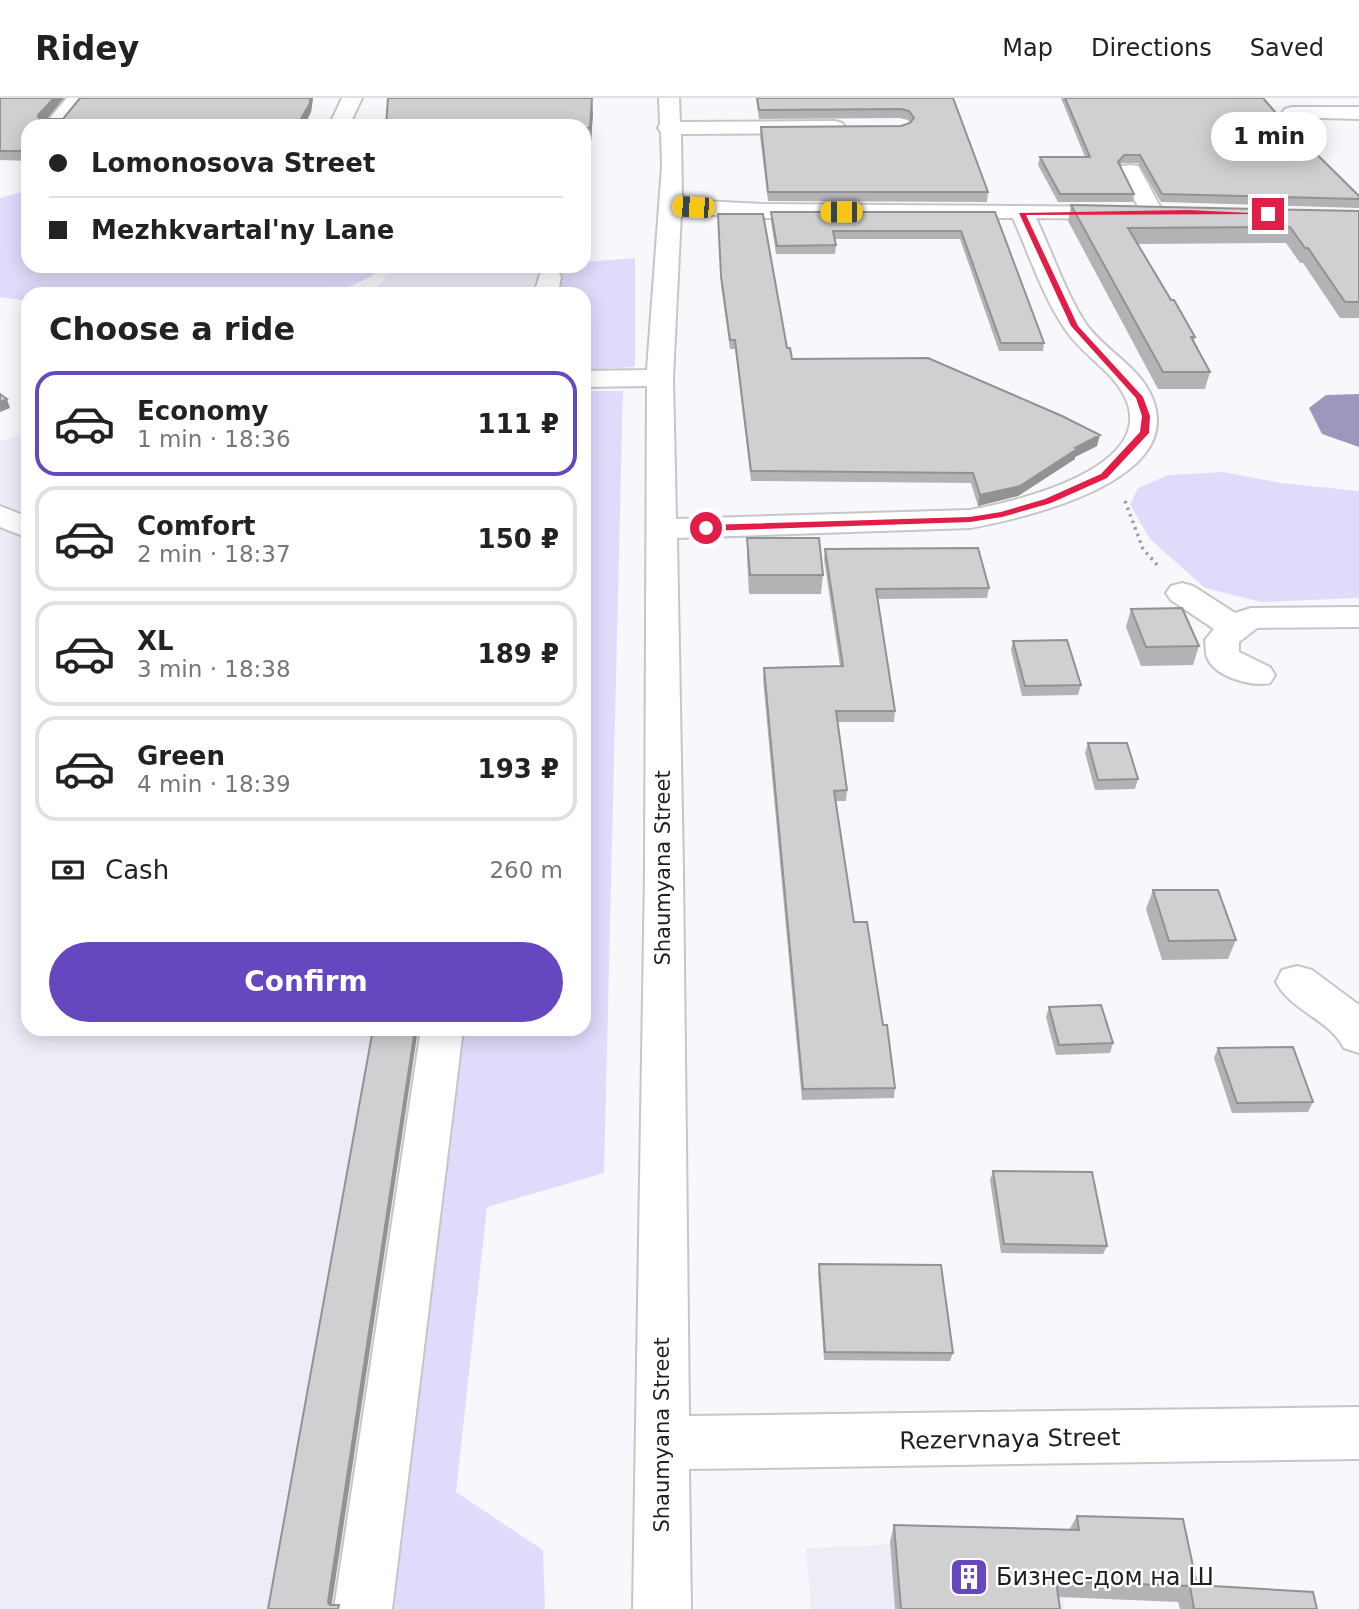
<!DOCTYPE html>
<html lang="en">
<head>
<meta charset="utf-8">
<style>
	:root { --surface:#fff; --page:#f2f2f2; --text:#222; --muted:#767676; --line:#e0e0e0; --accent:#6547c0 }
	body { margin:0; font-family:"DejaVu Sans",sans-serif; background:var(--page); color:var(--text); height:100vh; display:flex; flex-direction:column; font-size:26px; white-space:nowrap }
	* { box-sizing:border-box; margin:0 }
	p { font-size:23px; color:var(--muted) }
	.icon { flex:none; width:38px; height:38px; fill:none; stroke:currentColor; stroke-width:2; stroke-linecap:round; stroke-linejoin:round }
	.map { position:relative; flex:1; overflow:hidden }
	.sheet { position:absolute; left:21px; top:189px; width:570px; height:749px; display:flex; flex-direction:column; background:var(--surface); border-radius:21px; box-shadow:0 4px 18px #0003 }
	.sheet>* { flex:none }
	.top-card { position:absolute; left:21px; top:21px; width:570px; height:154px; border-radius:21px; box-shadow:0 4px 18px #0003; display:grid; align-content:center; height:154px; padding:0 28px; background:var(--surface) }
	.end { position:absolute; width:32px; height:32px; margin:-16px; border:9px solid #e11d48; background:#fff; box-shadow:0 0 0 4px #fff }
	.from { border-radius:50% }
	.bubble { position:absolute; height:49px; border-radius:24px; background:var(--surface); box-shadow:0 4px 18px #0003; font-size:23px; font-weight:600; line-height:49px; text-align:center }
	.car { position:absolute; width:21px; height:42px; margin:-21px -10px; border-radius:9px; box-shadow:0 0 5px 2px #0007; background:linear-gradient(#f5c518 24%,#345 0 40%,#f5c518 0 76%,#345 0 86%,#f5c518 0) }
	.top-card b { display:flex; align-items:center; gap:24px; height:66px; font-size:26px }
	.top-card b+b { border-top:2px solid var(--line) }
	.top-card i { width:18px; height:18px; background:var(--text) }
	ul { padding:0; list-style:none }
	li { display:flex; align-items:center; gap:21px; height:105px; margin:0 14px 10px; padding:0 14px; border:4px solid var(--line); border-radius:21px }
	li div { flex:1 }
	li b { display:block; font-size:26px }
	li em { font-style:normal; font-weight:600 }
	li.current { border-color:var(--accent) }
	li>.icon { width:63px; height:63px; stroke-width:1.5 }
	h2 { padding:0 28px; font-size:32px; line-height:84px }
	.pay { display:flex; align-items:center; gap:18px; height:77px; padding:0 28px; font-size:26px }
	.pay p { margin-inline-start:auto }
	.cta { display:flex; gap:14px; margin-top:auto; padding:14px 28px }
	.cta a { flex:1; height:80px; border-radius:42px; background:var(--accent); color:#fff; font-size:28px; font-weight:600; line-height:80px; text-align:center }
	header { display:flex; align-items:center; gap:42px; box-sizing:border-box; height:98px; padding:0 35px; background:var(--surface); border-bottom:2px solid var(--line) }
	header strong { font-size:33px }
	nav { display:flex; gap:38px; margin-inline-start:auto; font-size:24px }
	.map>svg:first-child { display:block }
</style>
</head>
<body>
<header>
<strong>Ridey</strong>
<nav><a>Map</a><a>Directions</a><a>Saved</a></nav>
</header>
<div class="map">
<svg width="1359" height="1511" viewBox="0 0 1359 1511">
	<rect width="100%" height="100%" fill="#f8f8fc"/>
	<path fill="#ededf8" d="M394 168H511V175L539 174 549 185 547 196H353L379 187Z
		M28 334V931H448L370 1511H0V343Z
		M1054 1439 1065 1511H811L806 1450Z"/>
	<path fill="#dfdcfb" d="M28 92V168H386L368 180 333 196H28V203L0 199V100Z
		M635 160V269L585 272 584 196H558L561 168H584L585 164Z
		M585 293H623L604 1075 487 1109 456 1394 543 1452 545 1511H392L463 931H584Z
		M1223 374 1281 385 1359 393V500L1261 504 1205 490 1150 441 1130 407 1138 390 1168 377Z"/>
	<path fill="#9c98bd" d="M1359 296V349L1322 336 1309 310 1326 297Z"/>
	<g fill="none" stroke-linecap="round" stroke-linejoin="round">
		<g stroke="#c6c5c9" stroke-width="4">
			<path id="minor" d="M67 0H88L64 28H43Z
				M342 0H362L349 28H329Z
				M659 0H679L680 24 835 23 842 25 845 29 842 33 835 35 681 36 682 102 763 106 1130 109 1133 114 1130 119 1122 121 1036 120C1052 154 1066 196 1086 226 1105 253 1142 270 1153 302 1184 384 1024 420 970 430L677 440 683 773 689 1318 1359 1309V1361L689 1371 691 1511H633L645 773 647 288 584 289V273L647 272 662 68 661 34 658 30 660 26ZM681 115 763 120H1013C1029 156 1043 199 1065 231 1081 256 1112 272 1125 299 1159 370 1016 404 970 412L676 421 673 280Z
				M1292 9H1359V21L1285 19 1282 15 1285 11Z
				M1130 67 1138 68 1141 73 1163 114 1160 119H1144L1141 114 1119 73 1122 68Z
				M549 171 557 173 561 178 558 196H534L541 173Z
				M0 408 28 419V440L0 429Z
				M1182 485 1193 488 1235 515 1251 510 1359 509V529L1257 530 1239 544V554L1270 569 1275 577 1270 585C1252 589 1214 579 1207 559 1205 554 1206 547 1205 542L1214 531 1171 502 1166 495 1171 488Z
				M1297 868 1312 872 1359 907V955L1344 950C1329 921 1291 913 1276 884L1282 872Z
				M421 931H463L392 1511H334Z"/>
		</g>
		<path stroke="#9c9ca0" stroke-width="3.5" stroke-dasharray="2.5 4.5" stroke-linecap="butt" d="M1125 403 1143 451 1159 469"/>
		<use href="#minor" fill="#fff" fill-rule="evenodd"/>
	</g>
	<path fill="#b3b3b5" d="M0 0H64L46 21H63L80 0H313L311 14 304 28H28V63L0 62Z
		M756 0H953L988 94 987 104 768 103 760 38 761 29 901 28 910 25 908 22 900 20 759 21Z
		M1061 0H1263L1282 22 1359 98V110L1161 104 1138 65H1122L1120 67 1134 96 1133 104H1058L1038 67 1040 59H1085Z
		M593 15 591 44H584V28Z
		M1071 107 1359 113V220H1340L1303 165H1300L1286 145 1137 146 1195 239 1194 243 1210 274 1205 291H1158L1068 123Z
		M771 114H995L1044 245 1043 253H999L960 141H835L836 147 835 156H776L771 123Z
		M718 116 792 261 1097 348 1075 359V361L1018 398 978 408 971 385 751 383 735 251H730L721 187Z
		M747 440 823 477 821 496H749L747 459Z
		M825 451 989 490 987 500 878 501 895 613 894 624H838L847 692 846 703H836L854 824 883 927 895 990 894 1000 802 1002 763 581 764 570 840 568 824 461Z
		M1131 511 1199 548 1193 567 1141 568 1126 529Z
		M1013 543 1081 587 1078 597 1022 598 1011 552Z
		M1088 645 1138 681 1135 691 1095 692 1085 655Z
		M1153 792 1236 842 1228 861 1162 862 1146 811Z
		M1049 909 1113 945 1110 955 1056 957 1046 919Z
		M1218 950 1313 1004 1308 1014 1232 1015 1214 960Z
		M993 1073 1107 1148 1103 1156 1001 1155 990 1082Z
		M819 1166 953 1255 950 1263 824 1262 818 1175Z
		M1077 1418 1197 1487 1317 1511H1180L1178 1504 1058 1499 1060 1511H895L890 1443 894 1427 1069 1432Z"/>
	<path fill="#929294" d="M54 0H64L41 28 38 17Z
		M310 0H313L311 14 304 28H297Z
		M592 2 593 15 591 44 590 30Z
		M7 301 10 310 0 314V304Z
		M1100 337 1097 348 1075 359V361L1018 398 978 408 980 397Z
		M415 931H418L331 1511 328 1504Z"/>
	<path fill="#d0d0d3" stroke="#929294" stroke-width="2" d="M0 0H54L38 17 39 21H63L80 0H310V5L297 28H28V53H0Z
		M388 0H592L590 30H584V28H386Z
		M757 0H953L988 94H768L761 29 901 28 910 25 914 20 909 13 901 11 759 12Z
		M1065 0H1263L1282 22 1359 98V101L1162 96 1140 57H1124L1118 64 1134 96H1060L1040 59H1090Z
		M1071 107 1359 113V204H1345L1308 150H1305L1290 129 1128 130 1171 202H1174L1195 239H1191L1210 274H1163Z
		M771 114H995L1044 245H1001L961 133H833L836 147 777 148Z
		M718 116H763L787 250H790L792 261 928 260 1062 318 1100 337 1075 350 1077 351 1020 388 980 397 973 375 751 373 735 242H730L721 178Z
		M0 296 7 301 0 304Z
		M747 440H819L823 477H750Z
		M978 450 989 490 876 491 895 613H836L847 692 834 693 854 824H867L883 927H887L895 990 803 991 764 570 843 568 825 451Z
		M1182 510 1199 548 1146 549 1131 511Z
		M1067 542 1081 587 1025 588 1013 543Z
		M1088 645H1127L1138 681 1098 682Z
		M1153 792H1218L1236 842 1169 843Z
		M1101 907 1113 945 1059 947 1049 909Z
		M373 931H415L328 1504 330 1507H339L338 1511H268Z
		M1293 949 1313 1004 1237 1005 1218 950Z
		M993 1073 1092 1074 1107 1148 1004 1146Z
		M819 1166 941 1167 953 1255 825 1254Z
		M1077 1418 1183 1421 1197 1487 1313 1494 1317 1511H1194L1190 1488 1056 1483 1060 1511H901L894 1427 1079 1432Z"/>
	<path fill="#e11d48" d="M1188 112 1272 116 1026 117 1078 228 1143 299 1150 318 1149 335 1107 380 1051 405 1002 419 970 424 706 433 701 430 706 427 970 419 1001 414 1045 401 1101 376 1140 334 1142 318 1136 300 1071 228 1019 115Z"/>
	<defs>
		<g id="building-square" transform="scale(2.0125)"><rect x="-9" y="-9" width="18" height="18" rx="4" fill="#6547c0" stroke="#fff"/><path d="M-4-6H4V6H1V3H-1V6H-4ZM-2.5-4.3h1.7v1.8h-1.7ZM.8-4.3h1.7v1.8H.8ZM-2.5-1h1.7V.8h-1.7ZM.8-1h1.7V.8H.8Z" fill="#fff"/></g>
	</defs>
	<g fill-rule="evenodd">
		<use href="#building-square" x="969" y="1479"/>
	</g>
	<g text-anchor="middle" stroke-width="5" stroke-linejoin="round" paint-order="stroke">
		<g font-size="21" fill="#1f1f21" stroke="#fff">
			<text transform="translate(663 770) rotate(-90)" y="7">Shaumyana Street</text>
			<text transform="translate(662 1337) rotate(-90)" y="7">Shaumyana Street</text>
		</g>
		<g font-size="24" fill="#1f1f21" stroke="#fff">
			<text transform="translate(1010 1341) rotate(-1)" y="8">Rezervnaya Street</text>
		</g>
		<g font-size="24" fill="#1f1f21" stroke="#fff" text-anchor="start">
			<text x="996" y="1487">Бизнес-дом на Ш</text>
		</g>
	</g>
</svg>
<i class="end from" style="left:706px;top:430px"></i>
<i class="end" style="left:1268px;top:116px"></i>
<div class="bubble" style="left:1211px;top:14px;width:116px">1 min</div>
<i class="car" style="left:693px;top:109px;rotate:273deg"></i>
<i class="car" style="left:841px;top:114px;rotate:270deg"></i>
<div class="top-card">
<b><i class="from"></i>Lomonosova Street</b>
<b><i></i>Mezhkvartal'ny Lane</b>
</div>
<section class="sheet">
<h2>Choose a ride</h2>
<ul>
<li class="current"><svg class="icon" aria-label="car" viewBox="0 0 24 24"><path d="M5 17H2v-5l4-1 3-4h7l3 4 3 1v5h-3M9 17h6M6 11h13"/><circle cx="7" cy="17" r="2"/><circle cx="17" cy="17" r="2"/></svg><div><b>Economy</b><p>1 min · 18:36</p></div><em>111 ₽</em></li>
<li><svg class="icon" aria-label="car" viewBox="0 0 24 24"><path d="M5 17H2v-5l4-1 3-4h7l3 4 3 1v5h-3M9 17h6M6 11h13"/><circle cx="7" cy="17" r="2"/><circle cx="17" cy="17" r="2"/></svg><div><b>Comfort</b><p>2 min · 18:37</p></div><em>150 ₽</em></li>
<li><svg class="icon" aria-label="car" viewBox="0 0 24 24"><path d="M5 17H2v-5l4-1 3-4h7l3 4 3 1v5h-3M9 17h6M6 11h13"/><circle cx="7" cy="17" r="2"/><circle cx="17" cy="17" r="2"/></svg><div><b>XL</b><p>3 min · 18:38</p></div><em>189 ₽</em></li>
<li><svg class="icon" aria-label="car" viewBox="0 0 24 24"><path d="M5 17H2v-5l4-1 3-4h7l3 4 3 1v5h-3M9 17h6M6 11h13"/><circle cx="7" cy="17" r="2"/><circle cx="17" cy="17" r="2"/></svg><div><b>Green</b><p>4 min · 18:39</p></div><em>193 ₽</em></li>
</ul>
<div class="pay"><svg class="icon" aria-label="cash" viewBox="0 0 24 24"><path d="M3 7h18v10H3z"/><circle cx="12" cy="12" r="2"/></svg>Cash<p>260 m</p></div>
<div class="cta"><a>Confirm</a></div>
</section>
</div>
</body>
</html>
